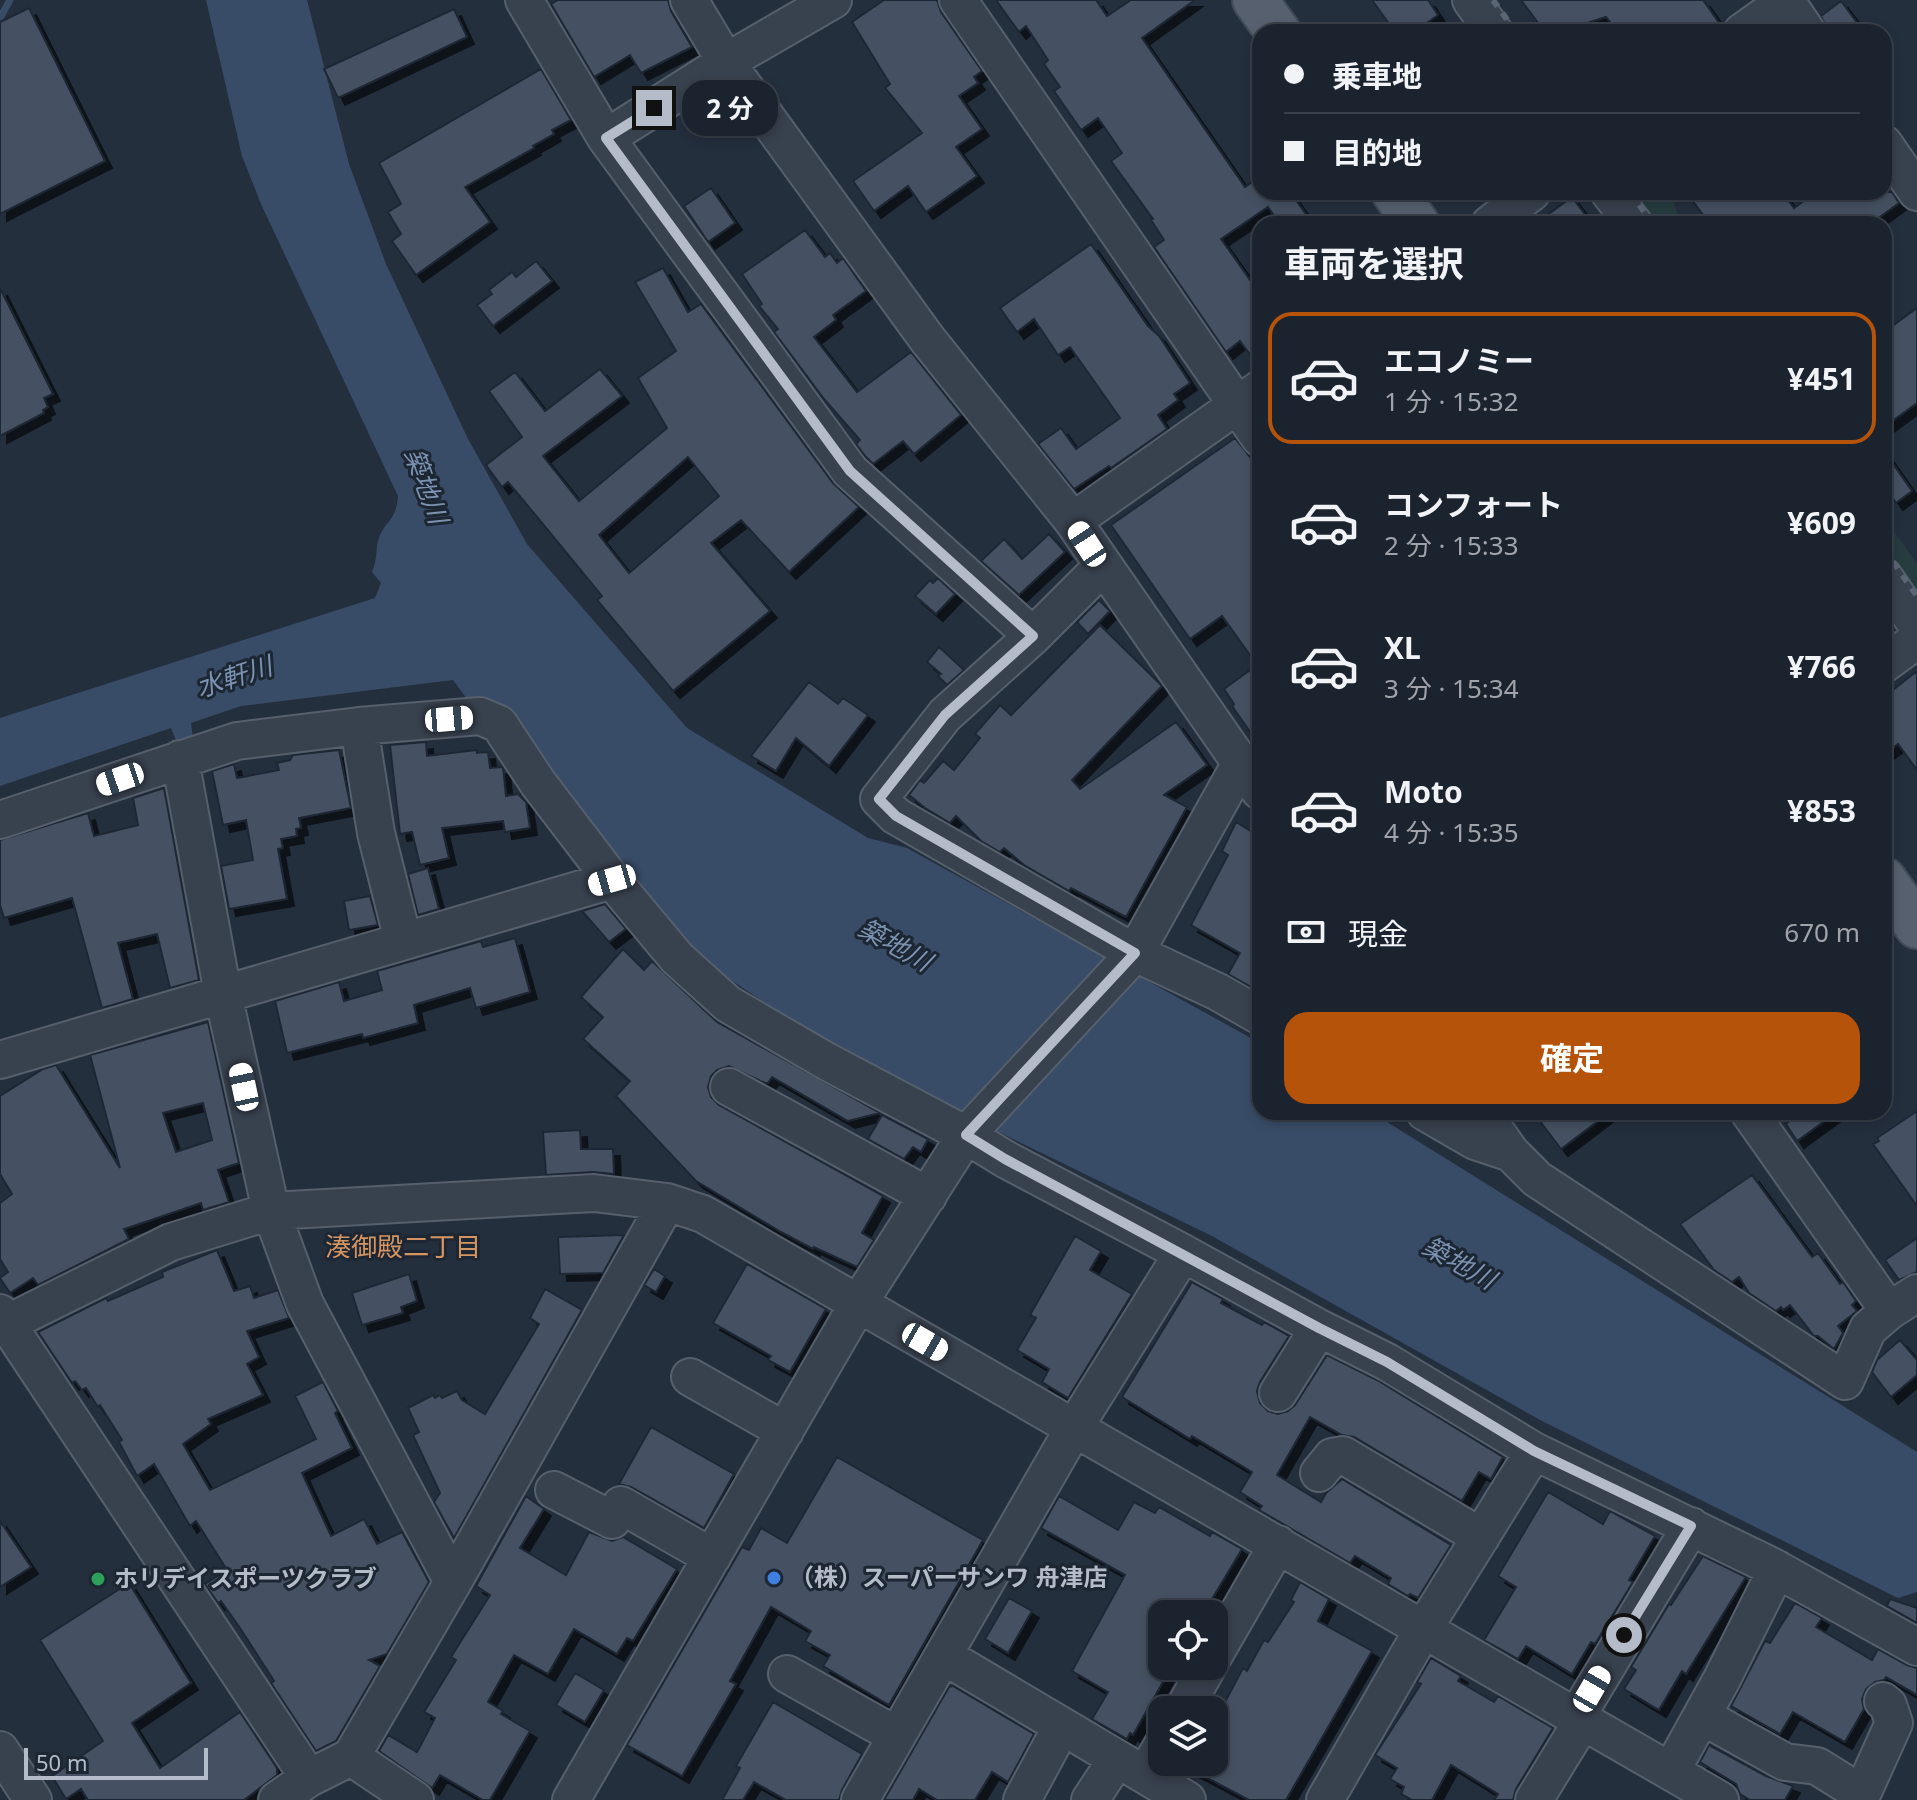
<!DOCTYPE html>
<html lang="ja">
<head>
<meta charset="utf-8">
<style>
	:root { --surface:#1b232e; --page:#282f3a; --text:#f1f3f6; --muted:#a0a4aa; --line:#39404a; --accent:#b45309 }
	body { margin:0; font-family:"Noto Sans","Noto Sans JP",sans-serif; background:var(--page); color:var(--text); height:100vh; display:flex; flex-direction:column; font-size:30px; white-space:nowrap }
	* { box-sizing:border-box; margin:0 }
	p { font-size:26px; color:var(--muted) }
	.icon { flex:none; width:44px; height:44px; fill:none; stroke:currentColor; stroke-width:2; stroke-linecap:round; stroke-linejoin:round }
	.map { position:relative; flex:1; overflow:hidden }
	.sheet { position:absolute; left:1252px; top:216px; width:640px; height:904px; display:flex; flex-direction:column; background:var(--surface); border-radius:24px; box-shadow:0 4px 12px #0003,0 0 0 2px var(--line) }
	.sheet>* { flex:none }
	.banner { position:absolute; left:1252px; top:24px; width:640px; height:176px; border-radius:24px; box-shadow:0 4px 12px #0003,0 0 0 2px var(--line); display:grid; align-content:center; height:176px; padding:0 32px; background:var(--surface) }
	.fabs { position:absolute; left:1148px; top:1600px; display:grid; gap:16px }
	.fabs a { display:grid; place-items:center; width:80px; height:80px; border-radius:16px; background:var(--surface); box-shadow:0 4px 12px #0003,0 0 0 2px var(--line); font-size:40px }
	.scale { position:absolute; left:24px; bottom:20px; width:184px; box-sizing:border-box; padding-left:8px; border:4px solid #b4bcc9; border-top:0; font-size:22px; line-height:28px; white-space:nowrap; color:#b4bcc9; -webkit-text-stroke:6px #1d2633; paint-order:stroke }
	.end { position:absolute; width:36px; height:36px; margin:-18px; border:10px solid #b4bcc9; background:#111; box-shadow:0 0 0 4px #111 }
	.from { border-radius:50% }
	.bubble { position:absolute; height:56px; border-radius:24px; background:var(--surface); box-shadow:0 4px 12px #0003,0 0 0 2px var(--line); font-size:26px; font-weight:700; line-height:56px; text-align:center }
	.car { position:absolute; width:24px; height:48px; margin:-24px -12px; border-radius:10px; box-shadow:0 0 6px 2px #0007; background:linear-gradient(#fff 24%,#345 0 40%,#fff 0 76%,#345 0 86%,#fff 0) }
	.banner b { display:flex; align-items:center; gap:28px; height:76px; font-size:30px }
	.banner b+b { border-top:2px solid var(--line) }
	.banner i { width:20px; height:20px; background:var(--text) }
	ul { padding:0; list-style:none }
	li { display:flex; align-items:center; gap:24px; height:132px; margin:0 16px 12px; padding:0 16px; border:4px solid transparent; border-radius:24px }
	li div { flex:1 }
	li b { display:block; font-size:30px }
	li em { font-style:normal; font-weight:700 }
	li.current { border-color:var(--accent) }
	li>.icon { width:72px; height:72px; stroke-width:1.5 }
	h2 { padding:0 32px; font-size:36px; line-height:96px }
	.pay { display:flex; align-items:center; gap:20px; height:88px; padding:0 32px; font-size:30px }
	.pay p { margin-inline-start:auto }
	.action { display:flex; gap:16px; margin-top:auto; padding:16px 32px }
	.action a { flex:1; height:92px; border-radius:24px; background:var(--accent); color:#fff; font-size:32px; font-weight:700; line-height:92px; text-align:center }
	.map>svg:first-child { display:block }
</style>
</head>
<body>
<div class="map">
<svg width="1917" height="1800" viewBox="0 0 1917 1800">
	<defs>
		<filter id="shadow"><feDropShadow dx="7" dy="7" stdDeviation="0" flood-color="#0009"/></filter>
	</defs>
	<rect width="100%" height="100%" fill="#242f3e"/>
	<path fill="#263c3f" d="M1622 192H1670L1681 224H1644Z
		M1884 517 1917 564V612L1884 565Z"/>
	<path fill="#394c67" d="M206 0H307L349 164 386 264 468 439 527 544 687 728 868 838 907 848 1260 1043V1112H1371L1917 1452V1592L1898 1598 1542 1421 1212 1236 1009 1137 800 1026 710 966 677 934 505 711 489 700 467 699 453 680 241 706 191 723 193 739 178 745 171 728 0 786V718L375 598 381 583 372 572C378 559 375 549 379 538 386 519 396 522 398 496L261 204 242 156Z"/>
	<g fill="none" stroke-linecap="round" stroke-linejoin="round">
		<path stroke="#394c67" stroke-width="7" d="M0 18 10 0"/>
	</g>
	<path fill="#455162" stroke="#1f2835" stroke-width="2" fill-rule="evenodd" filter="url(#shadow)" d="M558 0H668L671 11 692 47 641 73 630 55 594 77 551 4Z
		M884 0H937L941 12 982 71 974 77 978 83 959 96 982 129 956 147 977 176 926 212 908 186 874 211 853 181 922 133 885 88 890 84 852 22Z
		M996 0H1096L1107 16 1131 0H1195L1142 38 1245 187 1260 176V192H1290L1313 224H1280L1268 207 1221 239 1260 294V368L1240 341 1226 352 1154 247 1164 240 1151 220 1153 219 1111 161 1122 153 1098 118 1081 130 1054 91 1060 87 1044 64 1048 60 1026 26 1019 32Z
		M1372 0H1428L1438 15 1414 32H1395Z
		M1521 0H1703L1722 27 1721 32H1618L1606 17 1559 32H1545Z
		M1841 1 1864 32H1828L1821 16Z
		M29 8 105 161 0 214V22Z
		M454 9 467 37 338 98 324 69Z
		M541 69 571 120 552 130 554 134 533 146 534 148 465 187 490 222 416 275 392 241 401 234 388 212 401 204 379 163Z
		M711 188 735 223 708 242 684 206Z
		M1686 192H1782L1794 208 1816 192H1892L1899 203 1870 224H1710Z
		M1572 197 1592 224H1535Z
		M805 230 825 257 830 253 837 263 843 258 866 291 833 315 836 320 814 337 857 392 911 352 961 415 914 454 903 441 873 464 866 457 856 444 860 440 824 399 774 332 778 329 759 306 762 304 742 274Z
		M1091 244 1148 326 1159 336 1190 383 1174 394 1178 400 1158 415 1167 429 1111 468 1109 466 1074 489 1038 444 1061 428 1076 449 1120 418 1070 347 1058 355 1034 319 1017 332 1000 308Z
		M536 261 552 281 493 326 477 305 492 294 489 290 512 272 516 277Z
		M663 268 688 312 701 304 833 483 859 507 789 572 741 520 711 543 770 611 673 691 597 600 602 596 542 523 508 482 502 487 486 465 522 437 489 391 515 372 545 411 600 369 622 396 543 456 579 501 667 428 638 378 676 351 635 282ZM688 457 719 496 629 573 599 535Z
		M0 288 53 394 44 398 48 407 43 410 44 413 0 436Z
		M1917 308V403L1884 427V332Z
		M1235 438 1250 457 1260 459V746L1232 706 1234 704 1224 689 1257 665 1222 616 1190 639 1111 525Z
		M1884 451 1912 491 1896 503 1884 486Z
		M1049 534 1065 552 1019 595 981 561 1004 539 1022 559Z
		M938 578 955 594 936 614 915 596 930 580 933 583Z
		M1099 600 1110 611 1088 634 1077 622Z
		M1100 625 1162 686 1072 780 1080 789 1176 722 1207 765 1164 795 1187 807 1126 917 1071 888 1069 891 1024 865 1004 848 1000 852 981 841 956 816 950 823 925 808 909 795 920 780 924 783 943 761 954 770 980 738 975 734 1000 705 1011 715Z
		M939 647 964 670 947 685 938 676 941 674 927 662Z
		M1917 671V770L1898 744 1884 754V697Z
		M809 682 838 704 843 698 868 715 829 766 796 738 776 771 751 756Z
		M426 742 427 756 477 750V753L488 752 490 768 503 767 506 796 518 794 526 802 530 828 505 832 503 821 442 828 449 858 420 865 412 832 400 834 390 745Z
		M339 750 351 808 299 818 301 828 296 829 297 836 281 839 283 848 278 849 287 899 229 909 221 866 253 860 246 820 223 825 212 771 234 764 237 778 279 770 277 763 290 760 293 755Z
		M164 788 199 980 170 988 157 934 118 943 133 999 102 1008 72 898 4 918 0 905V840L88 813 94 836 138 825 133 798Z
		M1236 822 1254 833 1252 837 1260 842V992L1228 974 1240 953 1191 925 1228 855 1222 851Z
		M428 868 439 909 418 915 408 874Z
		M370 896 378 925 349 930 344 901Z
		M605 904 626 929 609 942 582 911Z
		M515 938 530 992 476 1008 470 988 414 1005 418 1023 363 1038 362 1034 287 1053 275 1001 339 982 344 1001 382 990 377 971 481 941 483 947Z
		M623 949 644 970 652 961 717 1022 880 1113 848 1121 772 1077 768 1083H765L729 1066 717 1070 711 1076 708 1087 711 1097 719 1105 883 1196 862 1233 874 1240 857 1267 814 1247 813 1249 781 1232 696 1181 616 1096 630 1081 583 1039 603 1017 581 997Z
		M208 1022 239 1163 218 1170 229 1202 203 1210 201 1203 124 1229 129 1239 38 1285 33 1278 10 1293 0 1278 8 1272 0 1259V1203L12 1194 0 1174V1096L43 1069 56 1065 120 1168 90 1055ZM203 1103 212 1140 176 1152 163 1113Z
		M1917 1111V1206L1873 1144 1879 1141 1877 1138Z
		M1533 1112H1610L1561 1149Z
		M1783 1112H1837L1797 1141 1786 1124 1789 1121Z
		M882 1115 928 1139 921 1152 913 1147 904 1159 868 1139Z
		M580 1130 581 1149H613L614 1174 593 1172 546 1175 543 1132Z
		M1752 1175 1812 1257 1818 1253 1840 1284 1843 1282 1856 1301 1852 1305 1857 1311 1838 1326 1843 1333 1834 1349 1818 1336H1814L1790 1305 1783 1310 1781 1307 1776 1311 1749 1293 1739 1277 1732 1282 1714 1270 1680 1224Z
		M624 1235 603 1273 560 1274 558 1237Z
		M1075 1236 1101 1251 1090 1270 1132 1294 1068 1398 1042 1382 1049 1369 1017 1350 1036 1318 1030 1315Z
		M1917 1238V1272L1899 1280 1885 1260Z
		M217 1250 234 1291 250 1286 254 1298 278 1290 289 1318 247 1331 259 1357 247 1364 263 1395 208 1419 211 1424 183 1444 210 1490 316 1439 295 1396 323 1382 338 1411 335 1413 352 1448 302 1473 331 1536 364 1519 377 1544 402 1532 429 1582 387 1654 369 1660 380 1666 336 1741 316 1751 271 1683 274 1681 240 1628 221 1601 218 1603 205 1584 227 1570 196 1521 190 1526 154 1464 137 1476 119 1442 122 1440 100 1405 98 1407 86 1388 82 1390 75 1381 72 1383 38 1332 106 1298 108 1301 163 1277 162 1272Z
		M747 1264 826 1309 790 1372 768 1360 771 1356 713 1323Z
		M654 1269 665 1276 656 1292 644 1285Z
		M409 1274 417 1301 401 1307 403 1313 362 1325 352 1293Z
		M1192 1282 1223 1299 1221 1303 1262 1325 1264 1322 1289 1336 1260 1382 1257 1391 1260 1403 1268 1411 1278 1414 1288 1411 1295 1405 1327 1355 1377 1380 1503 1457 1491 1479 1479 1472 1462 1501 1354 1437 1342 1435 1310 1417 1277 1475 1321 1502 1326 1493 1342 1479 1451 1545 1418 1598 1410 1594 1408 1596 1388 1584 1391 1578 1355 1556 1350 1563 1259 1510 1262 1506 1240 1492 1252 1472 1192 1436 1190 1439 1122 1397Z
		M545 1289 582 1310 454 1538 434 1502 440 1493 413 1435 419 1432 408 1408 433 1395 435 1398 440 1395 442 1398 457 1391 462 1400 485 1414 539 1324 530 1318Z
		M1900 1340 1917 1360V1375L1891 1397 1872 1372 1877 1360Z
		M651 1427 734 1474 704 1528 631 1487 619 1484Z
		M837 1457 983 1540 889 1705 823 1666 830 1655 805 1641 811 1631 771 1607 730 1681 736 1684 682 1776 627 1745 742 1547 749 1550 761 1528 787 1543Z
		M1548 1492 1603 1524 1610 1511 1655 1536 1629 1580 1633 1582 1595 1644 1591 1642 1572 1674 1526 1646 1518 1659 1484 1640 1516 1587 1498 1576Z
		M526 1496 544 1509 520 1548 566 1575 589 1532 612 1541 623 1537 677 1569 633 1641 627 1638 617 1654 574 1629 548 1674 514 1655 488 1702 503 1711 501 1714 530 1731 490 1800H483L440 1775 432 1788 379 1751 388 1735 417 1752 435 1718 424 1712 456 1660 451 1657 490 1595 476 1586Z
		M1059 1496 1118 1530 1134 1502 1155 1513 1159 1507 1210 1536 1212 1532 1242 1549 1203 1614H1162V1666H1172L1133 1735 1130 1733 1127 1739 1092 1719 1108 1692 1072 1671 1125 1575 1041 1528Z
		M0 1521 31 1567 0 1587Z
		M1703 1556 1746 1577 1686 1674 1682 1671 1659 1710 1624 1689 1636 1670 1631 1667 1669 1604 1671 1605Z
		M1300 1582 1329 1599 1318 1621 1372 1651 1286 1800H1249L1177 1762H1214V1723L1243 1668 1247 1671 1264 1640 1268 1642 1294 1602 1291 1600Z
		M129 1583 191 1683 132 1723 160 1768 240 1712 277 1768V1775L244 1800H88L81 1789 66 1799 52 1776 103 1741 40 1640Z
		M1009 1598 1032 1611 1008 1653 985 1639Z
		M1890 1599 1917 1608V1623L1887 1606Z
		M1795 1603 1822 1618 1816 1627 1872 1660 1878 1649 1907 1665 1917 1668V1695L1886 1677 1884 1680 1875 1682 1866 1689 1862 1699 1864 1709 1845 1742 1793 1712 1780 1734 1731 1706 1765 1641 1770 1643Z
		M1431 1658 1461 1676 1458 1681 1494 1702 1498 1696 1553 1728 1516 1789 1513 1800H1494L1498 1794 1451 1765 1432 1800H1412L1401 1794 1404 1787 1390 1779 1397 1768 1375 1755 1421 1684 1417 1682Z
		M575 1673 604 1690 585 1722 556 1705Z
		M953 1686 1034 1734 1008 1782 992 1772 975 1800H937L919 1789 913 1800H884L949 1687Z
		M773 1702 862 1754 842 1790 839 1800H786L754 1782 743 1800H722L740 1768 736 1766Z
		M1709 1745 1766 1776 1793 1786 1785 1800H1750L1740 1794 1736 1784 1700 1762Z"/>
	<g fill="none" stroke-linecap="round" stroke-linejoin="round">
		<g stroke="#565f6c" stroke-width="40">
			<path id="minor" d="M524 0 606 138 850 471 1033 636
				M689 0 726 62 928 340 1073 521 1260 791
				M958 0 1260 438
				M1471 0 1494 32
				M1786 1 1807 32
				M1742 32 1787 0
				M606 138 726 62 833 0
				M1884 144 1917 192
				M1609 192 1634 224
				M1490 224 1532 192
				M1073 521 1260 389
				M1102 567 1033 636 945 715 879 799 896 816 1135 953 1218 992 1260 1016
				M1884 577 1917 625
				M1884 664 1917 640
				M359 726 376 833 403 940
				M180 759 223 994 271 1211 305 1304 453 1582
				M0 820 237 741 359 726 480 716 499 724 538 783 612 880 677 958 728 1004 826 1061 966 1135 1005 1159 1183 1253
				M0 1060 612 880
				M729 1087 928 1196
				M1425 1112 1475 1141 1511 1153
				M1482 1112 1511 1153 1537 1179 1845 1381 1868 1329 1889 1311
				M1749 1112 1889 1311 1917 1293
				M0 1313 309 1778
				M0 1327 171 1242 271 1211 594 1193 667 1202 703 1214 1720 1800
				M690 1377 785 1431
				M1278 1393 1319 1328
				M1534 1451 1771 1566 1917 1647
				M1319 1473 1332 1457 1343 1455 1481 1537
				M554 1490 612 1520 621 1505 712 1557
				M1214 1655 1278 1544
				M944 1656 1187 1800
				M787 1674 897 1736
				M1183 1710 1208 1666
				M1577 1716 1691 1526
				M1702 1716 1785 1762 1817 1766 1862 1794 1859 1800
				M0 1750 33 1800
				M351 1757 415 1800
				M1671 1771 1722 1679 1777 1569
				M1145 1775 1162 1746
				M1862 1794 1894 1723 1888 1705 1883 1701
				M277 1800 309 1778 351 1757 453 1582 667 1202
				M571 1800 858 1304 966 1135 1135 953 1241 763
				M860 1800 1074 1428 1183 1253 1319 1328 1387 1362 1534 1451 1424 1628 1325 1800
				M1022 1800 1062 1726
				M1090 1800 1117 1759
				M1534 1800 1583 1720"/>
		</g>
		<g stroke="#414a57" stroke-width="48">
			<path id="major" d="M1255 0 1278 32
				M1394 192 1417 224
				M1884 880 1917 926"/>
		</g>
		<use href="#minor" stroke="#38414e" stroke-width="36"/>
		<use href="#major" stroke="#56606e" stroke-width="44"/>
		<path stroke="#5a6575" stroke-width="6" stroke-dasharray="8 8" stroke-linecap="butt" d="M1493 0 1516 32
			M1630 192 1653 224
			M1884 549 1917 596"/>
	</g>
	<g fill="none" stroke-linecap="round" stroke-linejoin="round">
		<path stroke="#b4bcc9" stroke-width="10" d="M654 108 606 138 850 471 1033 636 945 715 879 799 896 816 1135 953 966 1135 1005 1159 1319 1328 1387 1362 1534 1451 1691 1526 1624 1635"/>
	</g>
	<circle fill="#3f7fe0" stroke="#1d2633" stroke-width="3" cx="774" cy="1578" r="8"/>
	<circle fill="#2e9e5b" stroke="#1d2633" stroke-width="3" cx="98" cy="1579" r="8"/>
	<g text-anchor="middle" stroke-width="6" stroke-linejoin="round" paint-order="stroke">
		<g font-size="24" font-weight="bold" fill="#b4bcc9" stroke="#1d2633" text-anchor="start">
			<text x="790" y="1586">（株）スーパーサンワ 舟津店</text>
			<text x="114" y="1587">ホリデイスポーツクラブ</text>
		</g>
		<g font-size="26" font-style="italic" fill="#7c92b1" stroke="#1d2633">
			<text transform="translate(426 486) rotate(70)" y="9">築地川</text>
			<text transform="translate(234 677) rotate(-18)" y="9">水軒川</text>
			<text transform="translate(895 945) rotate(29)" y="9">築地川</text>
			<text transform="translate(1459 1263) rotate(29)" y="9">築地川</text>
		</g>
		<g font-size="26" fill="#d59563" stroke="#1d2633">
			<text x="403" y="1256">湊御殿二丁目</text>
		</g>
	</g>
</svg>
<div class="fabs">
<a><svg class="icon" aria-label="locate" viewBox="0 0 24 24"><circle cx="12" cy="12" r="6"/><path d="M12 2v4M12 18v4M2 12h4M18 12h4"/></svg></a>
<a><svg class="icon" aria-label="layers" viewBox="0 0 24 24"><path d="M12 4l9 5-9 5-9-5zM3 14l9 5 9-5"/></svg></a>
</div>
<div class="scale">50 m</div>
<i class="end from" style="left:1624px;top:1635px"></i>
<i class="end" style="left:654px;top:108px"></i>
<div class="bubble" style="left:682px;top:80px;width:96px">2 分</div>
<i class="car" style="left:1087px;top:544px;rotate:327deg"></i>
<i class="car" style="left:449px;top:719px;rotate:85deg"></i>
<i class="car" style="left:120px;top:779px;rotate:251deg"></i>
<i class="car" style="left:612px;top:880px;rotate:254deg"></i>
<i class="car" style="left:244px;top:1087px;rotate:348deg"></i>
<i class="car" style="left:925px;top:1342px;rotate:120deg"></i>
<i class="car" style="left:1592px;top:1689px;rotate:30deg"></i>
<div class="banner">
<b><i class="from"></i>乗車地</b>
<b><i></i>目的地</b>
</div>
<section class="sheet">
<h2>車両を選択</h2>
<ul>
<li class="current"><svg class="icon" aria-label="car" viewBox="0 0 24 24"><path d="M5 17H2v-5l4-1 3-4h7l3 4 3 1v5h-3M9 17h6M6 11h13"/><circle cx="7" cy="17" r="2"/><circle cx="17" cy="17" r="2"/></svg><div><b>エコノミー</b><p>1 分 · 15:32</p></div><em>¥451</em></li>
<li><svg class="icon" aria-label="car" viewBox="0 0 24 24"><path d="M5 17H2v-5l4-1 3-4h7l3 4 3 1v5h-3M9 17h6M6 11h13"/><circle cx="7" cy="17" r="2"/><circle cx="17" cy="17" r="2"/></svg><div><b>コンフォート</b><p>2 分 · 15:33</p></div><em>¥609</em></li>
<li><svg class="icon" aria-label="car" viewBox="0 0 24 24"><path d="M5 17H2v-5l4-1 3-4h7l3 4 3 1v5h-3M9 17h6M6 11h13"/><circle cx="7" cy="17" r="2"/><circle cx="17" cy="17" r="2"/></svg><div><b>XL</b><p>3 分 · 15:34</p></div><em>¥766</em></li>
<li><svg class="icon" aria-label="car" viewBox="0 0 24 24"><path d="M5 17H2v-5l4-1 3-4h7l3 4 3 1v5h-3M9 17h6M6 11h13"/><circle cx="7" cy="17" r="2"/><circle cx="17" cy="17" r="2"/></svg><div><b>Moto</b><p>4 分 · 15:35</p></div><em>¥853</em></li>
</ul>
<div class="pay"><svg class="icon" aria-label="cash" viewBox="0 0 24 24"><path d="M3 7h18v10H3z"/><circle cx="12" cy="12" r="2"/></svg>現金<p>670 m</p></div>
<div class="action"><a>確定</a></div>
</section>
</div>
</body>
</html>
